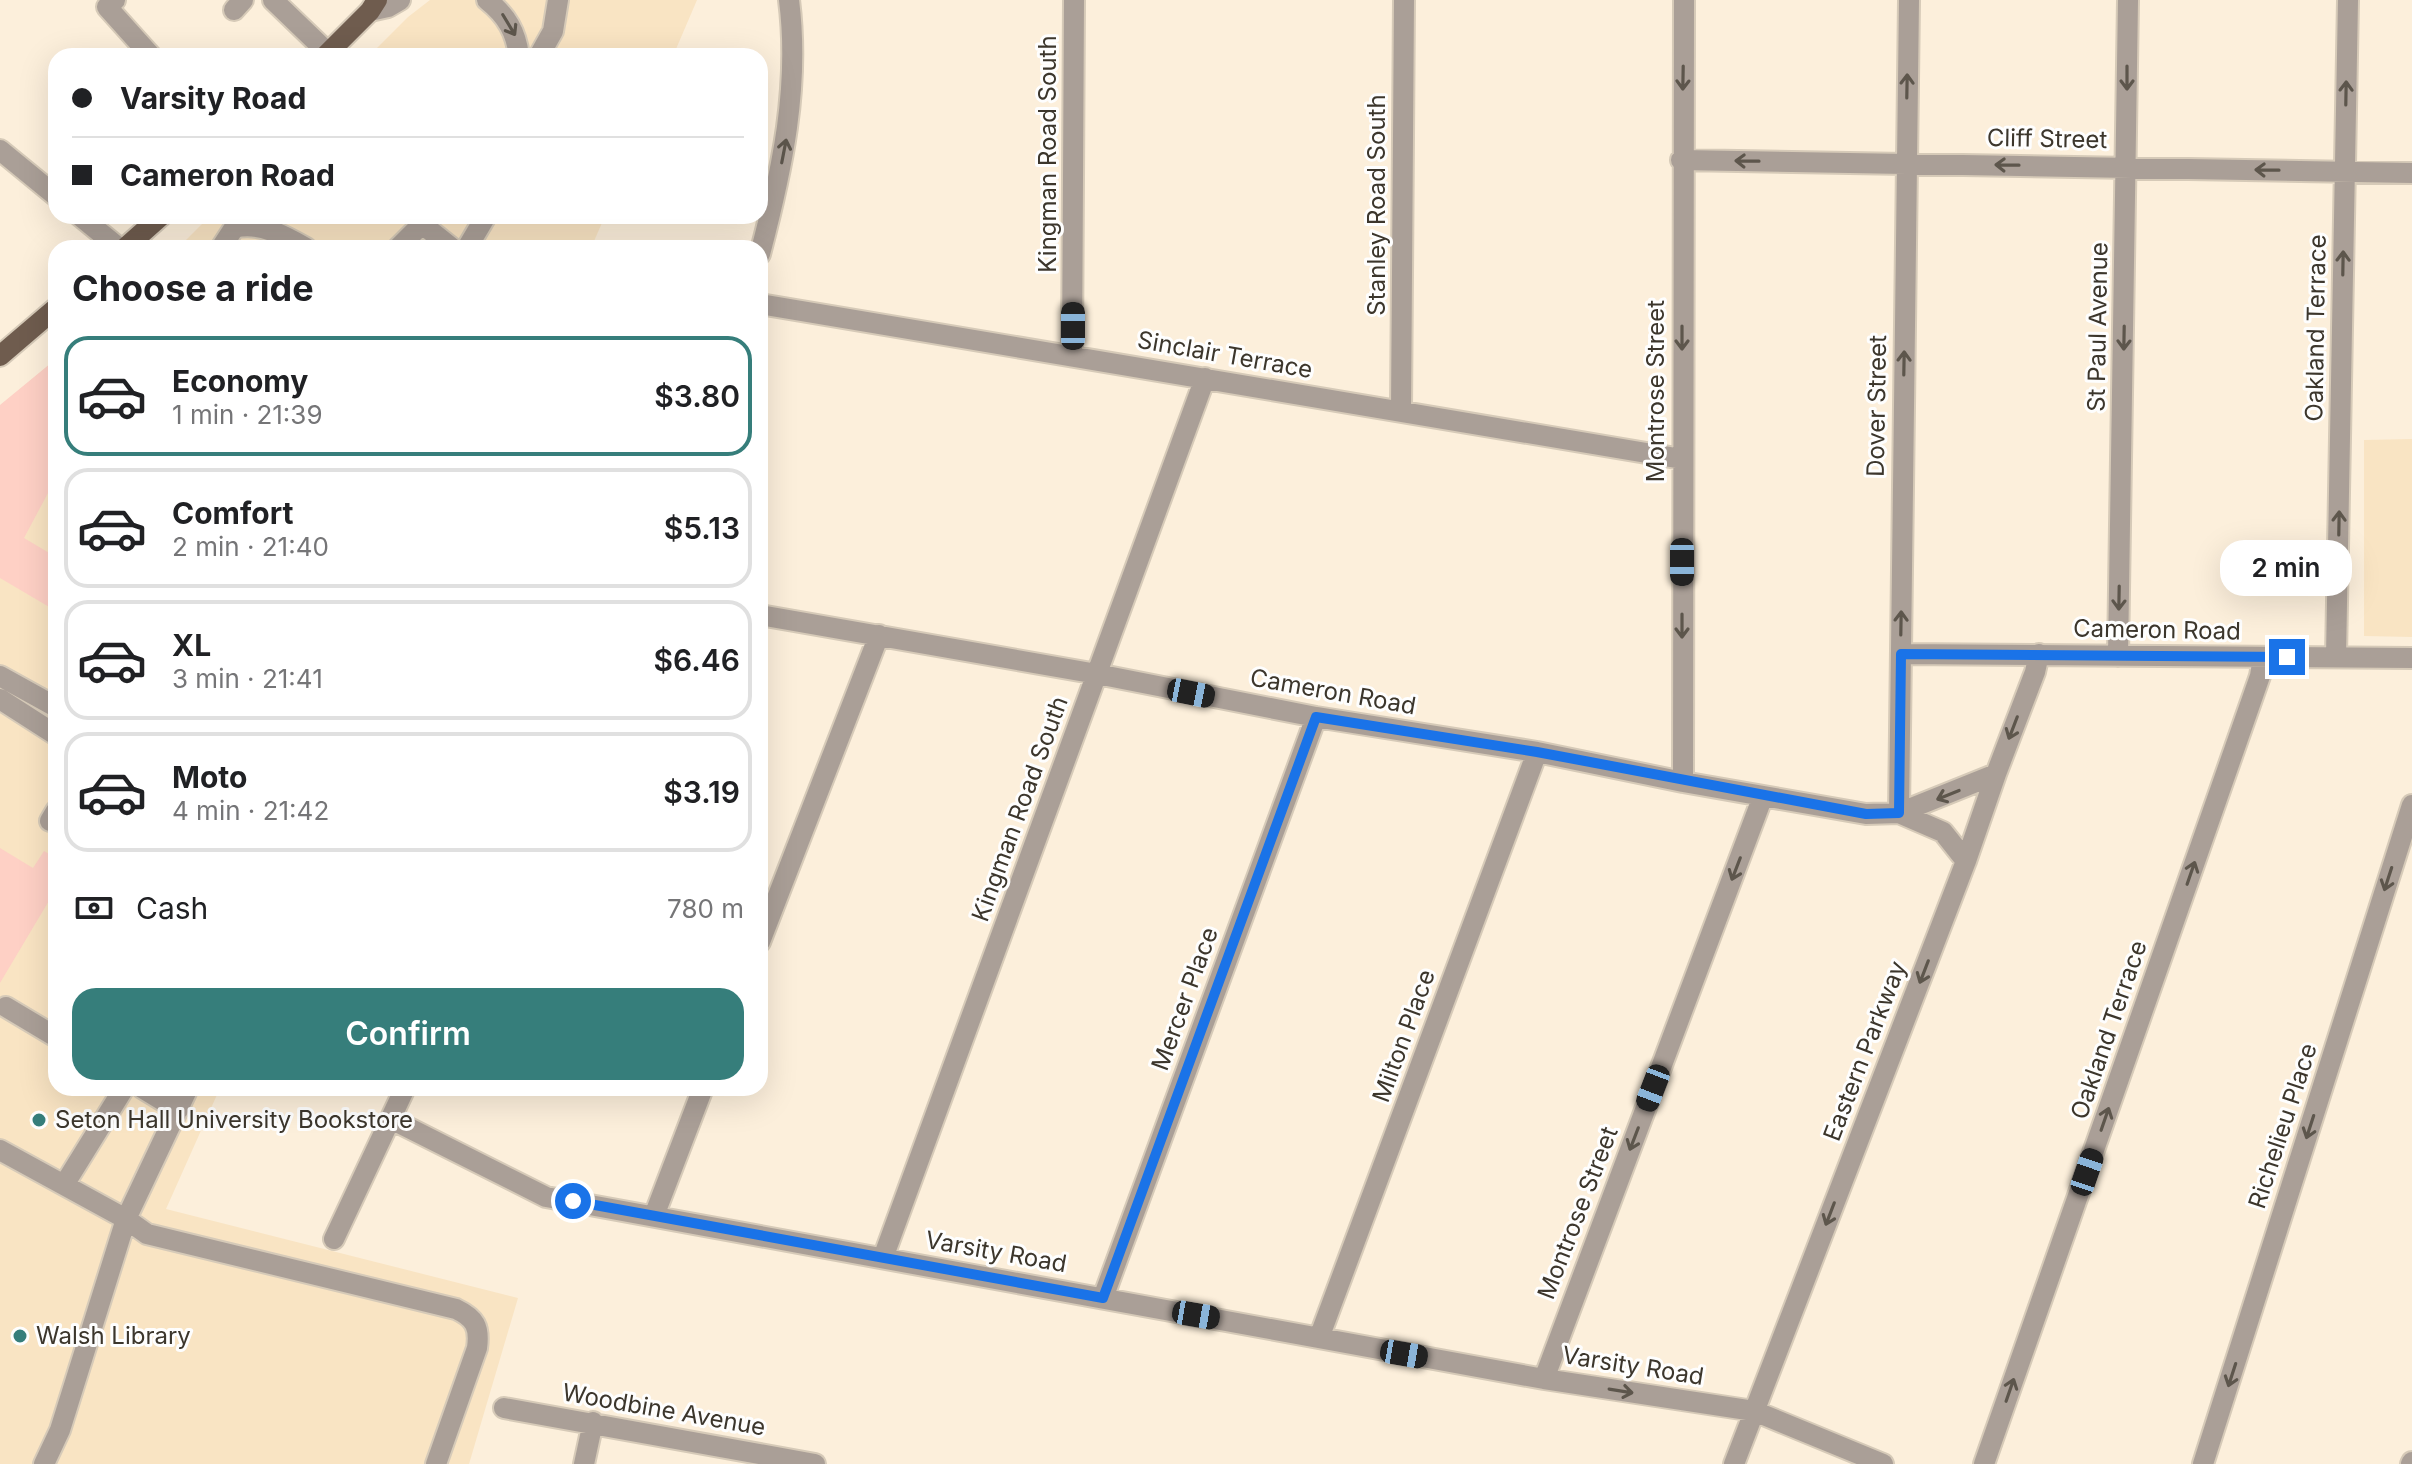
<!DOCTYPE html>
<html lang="en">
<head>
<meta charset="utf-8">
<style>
	:root { --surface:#fff; --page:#f2f2f2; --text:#202124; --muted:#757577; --line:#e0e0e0; --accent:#367e7b }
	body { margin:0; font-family:Inter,sans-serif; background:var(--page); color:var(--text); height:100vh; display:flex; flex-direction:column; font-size:30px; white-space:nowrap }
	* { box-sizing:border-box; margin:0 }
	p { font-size:26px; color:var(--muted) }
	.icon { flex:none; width:44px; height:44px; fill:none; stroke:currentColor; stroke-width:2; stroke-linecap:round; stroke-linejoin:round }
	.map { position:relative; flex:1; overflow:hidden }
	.details { position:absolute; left:48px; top:240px; width:720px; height:856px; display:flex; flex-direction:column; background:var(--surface); border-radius:24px; box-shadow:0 8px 32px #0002 }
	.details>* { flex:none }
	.banner { position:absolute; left:48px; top:48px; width:720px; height:176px; border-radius:24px; box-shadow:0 8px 32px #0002; display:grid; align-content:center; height:176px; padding:0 24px; background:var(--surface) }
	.end { position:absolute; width:36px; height:36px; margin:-18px; border:10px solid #1a73e8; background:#fff; box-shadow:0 0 0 4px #fff }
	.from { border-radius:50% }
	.bubble { position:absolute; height:56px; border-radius:24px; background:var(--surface); box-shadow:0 8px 32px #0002; font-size:26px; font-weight:600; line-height:56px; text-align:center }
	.car { position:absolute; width:24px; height:48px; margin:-24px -12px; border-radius:10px; box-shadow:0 0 6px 2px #0007; background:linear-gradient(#222 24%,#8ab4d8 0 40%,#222 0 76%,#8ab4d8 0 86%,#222 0) }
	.banner b { display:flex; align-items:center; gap:28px; height:76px; font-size:30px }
	.banner b+b { border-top:2px solid var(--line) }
	.banner i { width:20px; height:20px; background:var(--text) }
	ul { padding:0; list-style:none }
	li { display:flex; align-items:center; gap:24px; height:120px; margin:0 16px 12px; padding:0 8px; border:4px solid var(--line); border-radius:24px }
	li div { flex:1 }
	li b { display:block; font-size:30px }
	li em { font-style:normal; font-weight:600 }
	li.current { border-color:var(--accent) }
	li>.icon { width:72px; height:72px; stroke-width:1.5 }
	h2 { padding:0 24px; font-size:36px; line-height:96px }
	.pay { display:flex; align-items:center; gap:20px; height:88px; padding:0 24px; font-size:30px }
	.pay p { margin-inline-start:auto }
	.cta { display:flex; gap:16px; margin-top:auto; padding:16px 24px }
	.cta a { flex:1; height:92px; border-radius:24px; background:var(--accent); color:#fff; font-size:32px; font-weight:600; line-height:92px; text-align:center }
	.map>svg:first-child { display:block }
</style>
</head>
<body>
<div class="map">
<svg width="2412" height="1464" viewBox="0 0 2412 1464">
	<rect width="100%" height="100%" fill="#fcefdb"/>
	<path fill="#f9e4c3" d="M430 0H697L673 56H369L408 17Z
		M210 216H605L591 248H178Z
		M56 359V1088H220L166 1209 518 1298 469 1464H0V406Z
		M2412 439V637L2364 636V440Z"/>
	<path fill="#fed0c5" d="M56 359V478L24 538 56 557V611L0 578V405Z
		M0 848 33 868 44 851 56 858V889L0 983Z"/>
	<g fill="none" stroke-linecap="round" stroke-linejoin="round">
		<g stroke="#d6cab8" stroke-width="24">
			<path id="minor" d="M115 0 107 7 151 56
				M273 0 328 53
				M487 0C507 16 516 32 519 56
				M234 10 243 0
				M370 11 388 7 400 0
				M539 56 553 31 558 0
				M0 150 56 196
				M1681 160 2412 173
				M80 216 119 248
				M422 224 452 248
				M221 248 234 228C259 221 285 236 306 248
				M398 248 430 216
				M467 248 486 216
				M760 254C782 170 800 87 789 0
				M760 304 1682 459
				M1072 356 1074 0
				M1401 411 1404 0
				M760 615 1097 674 1316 717 1537 752 1683 782 1866 814 1899 813 1996 774
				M1901 654 2412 658
				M2118 656 2128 0
				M2336 657 2348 0
				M0 676 56 707
				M0 699 56 735
				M1683 782 1684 0
				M1899 813 1909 0
				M1899 813 1943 832 1966 861
				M50 821 56 811
				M760 942 879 635
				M6 1007 56 1037
				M142 1088 178 1110
				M391 1119 546 1197 1544 1379 1754 1411 1883 1464
				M0 1150 126 1219 147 1234 456 1309C475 1318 480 1327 477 1348L436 1464
				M64 1185 124 1088
				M654 1216 703 1088
				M334 1239 405 1088
				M883 1258 1205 378
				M1103 1298 1316 717
				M1319 1338 1537 752
				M1544 1379 1763 796
				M504 1408 815 1464
				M44 1464 60 1430 126 1219 188 1088
				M584 1464 593 1422
				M1734 1464 1966 861 1996 774 2035 672 2039 654
				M1984 1464 2260 676 2263 657
				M2203 1464 2412 805
				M2411 1464 2412 1462"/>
		</g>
		<g stroke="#d6cab8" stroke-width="24">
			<path id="major" d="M325 56 370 11 377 0
				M125 248 161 216
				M0 356 56 308"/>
		</g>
		<use href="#minor" stroke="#aa9f97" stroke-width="20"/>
		<use href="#major" stroke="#6f5c4e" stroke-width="20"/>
	</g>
	<defs><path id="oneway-shaft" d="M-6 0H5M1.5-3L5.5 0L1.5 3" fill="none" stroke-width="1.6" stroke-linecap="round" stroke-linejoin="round" transform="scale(2)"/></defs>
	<g stroke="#5d564c">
		<use href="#oneway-shaft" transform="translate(509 25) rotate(59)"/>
		<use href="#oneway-shaft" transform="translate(1683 78) rotate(91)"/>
		<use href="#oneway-shaft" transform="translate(2127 78) rotate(90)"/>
		<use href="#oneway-shaft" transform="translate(1907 86) rotate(-89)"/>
		<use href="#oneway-shaft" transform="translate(2346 93) rotate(-89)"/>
		<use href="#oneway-shaft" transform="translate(784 151) rotate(-79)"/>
		<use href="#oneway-shaft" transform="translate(1747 161) rotate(-179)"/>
		<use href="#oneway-shaft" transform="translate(2007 165) rotate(-179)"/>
		<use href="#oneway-shaft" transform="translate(2267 170) rotate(-179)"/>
		<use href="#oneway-shaft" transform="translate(2343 263) rotate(-89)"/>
		<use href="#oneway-shaft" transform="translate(1682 338) rotate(90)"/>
		<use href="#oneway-shaft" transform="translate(2124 338) rotate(91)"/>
		<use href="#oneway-shaft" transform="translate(1904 363) rotate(-89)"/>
		<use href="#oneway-shaft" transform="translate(2339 523) rotate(-89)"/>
		<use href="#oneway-shaft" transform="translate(2119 598) rotate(91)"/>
		<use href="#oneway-shaft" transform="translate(1901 623) rotate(-89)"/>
		<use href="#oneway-shaft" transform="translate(1682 626) rotate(90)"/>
		<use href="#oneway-shaft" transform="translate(2013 728) rotate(111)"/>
		<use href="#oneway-shaft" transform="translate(1948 795) rotate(158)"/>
		<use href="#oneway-shaft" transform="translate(1736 869) rotate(111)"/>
		<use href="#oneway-shaft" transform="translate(2191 873) rotate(-71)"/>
		<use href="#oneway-shaft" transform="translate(2388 879) rotate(108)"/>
		<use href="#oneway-shaft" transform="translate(1924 972) rotate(111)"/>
		<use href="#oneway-shaft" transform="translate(2105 1119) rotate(-71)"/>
		<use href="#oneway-shaft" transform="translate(2310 1127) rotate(108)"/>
		<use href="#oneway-shaft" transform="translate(1634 1139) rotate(111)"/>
		<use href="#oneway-shaft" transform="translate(1830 1214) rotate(111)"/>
		<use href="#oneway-shaft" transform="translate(2232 1375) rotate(108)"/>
		<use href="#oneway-shaft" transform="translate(2010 1390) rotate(-71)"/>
		<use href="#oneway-shaft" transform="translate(1621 1391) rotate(9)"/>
	</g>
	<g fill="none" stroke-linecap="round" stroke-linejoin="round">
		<path stroke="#1a73e8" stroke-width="10" d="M573 1201 1103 1298 1316 717 1537 752 1866 814 1899 813 1901 654 2287 657"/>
	</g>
	<g fill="#367e7b" stroke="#fefefe" stroke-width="3">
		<circle cx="39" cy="1120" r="8"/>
		<circle cx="20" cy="1336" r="8"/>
	</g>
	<g text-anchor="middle" stroke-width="6" stroke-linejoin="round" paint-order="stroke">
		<g font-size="24" fill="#3c362c" stroke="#fefefe">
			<text transform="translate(2047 139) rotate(1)" y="8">Cliff Street</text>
			<text transform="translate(1048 154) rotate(-90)" y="8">Kingman Road South</text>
			<text transform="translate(1377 205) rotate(-90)" y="8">Stanley Road South</text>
			<text transform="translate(2098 327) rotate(-89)" y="8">St Paul Avenue</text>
			<text transform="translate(2316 328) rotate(-89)" y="8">Oakland Terrace</text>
			<text transform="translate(1225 355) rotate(10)" y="8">Sinclair Terrace</text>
			<text transform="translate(1656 391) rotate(-90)" y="8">Montrose Street</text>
			<text transform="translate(1877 406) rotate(-89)" y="8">Dover Street</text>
			<text transform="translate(2157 630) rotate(1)" y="8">Cameron Road</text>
			<text transform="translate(1333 692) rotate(10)" y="8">Cameron Road</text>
			<text transform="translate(1020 809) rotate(-70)" y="8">Kingman Road South</text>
			<text transform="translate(1185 999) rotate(-70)" y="8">Mercer Place</text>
			<text transform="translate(2109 1030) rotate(-71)" y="8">Oakland Terrace</text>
			<text transform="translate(1404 1036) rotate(-70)" y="8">Milton Place</text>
			<text transform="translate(1865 1051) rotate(-69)" y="8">Eastern Parkway</text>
			<text transform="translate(2283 1126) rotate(-72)" y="8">Richelieu Place</text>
			<text transform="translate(1578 1213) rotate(-69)" y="8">Montrose Street</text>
			<text transform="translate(996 1252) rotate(10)" y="8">Varsity Road</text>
			<text transform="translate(1633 1366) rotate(9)" y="8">Varsity Road</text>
			<text transform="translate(664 1410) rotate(10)" y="8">Woodbine Avenue</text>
		</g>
		<g font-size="24" fill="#3c362c" stroke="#fefefe" text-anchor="start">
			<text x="55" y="1128">Seton Hall University Bookstore</text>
			<text x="36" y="1344">Walsh Library</text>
		</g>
	</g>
</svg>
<i class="end from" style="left:573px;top:1201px"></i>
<i class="end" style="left:2287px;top:657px"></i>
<div class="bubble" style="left:2220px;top:540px;width:132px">2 min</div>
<i class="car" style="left:1073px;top:326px;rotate:0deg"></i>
<i class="car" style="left:1682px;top:562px;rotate:180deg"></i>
<i class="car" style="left:1191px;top:693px;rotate:101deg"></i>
<i class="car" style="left:1653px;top:1088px;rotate:201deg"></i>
<i class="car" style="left:2087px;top:1172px;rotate:19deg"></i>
<i class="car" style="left:1196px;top:1315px;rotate:100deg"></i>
<i class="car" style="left:1404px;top:1354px;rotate:100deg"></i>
<div class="banner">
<b><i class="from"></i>Varsity Road</b>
<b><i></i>Cameron Road</b>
</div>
<section class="details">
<h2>Choose a ride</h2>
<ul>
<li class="current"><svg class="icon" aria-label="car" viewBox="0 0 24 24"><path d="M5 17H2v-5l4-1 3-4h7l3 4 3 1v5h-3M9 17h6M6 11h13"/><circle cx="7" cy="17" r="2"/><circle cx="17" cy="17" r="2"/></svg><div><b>Economy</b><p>1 min · 21:39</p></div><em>$3.80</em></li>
<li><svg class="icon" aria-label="car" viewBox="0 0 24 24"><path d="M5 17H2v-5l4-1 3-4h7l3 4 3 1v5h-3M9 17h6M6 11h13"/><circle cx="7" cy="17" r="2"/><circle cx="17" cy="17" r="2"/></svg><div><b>Comfort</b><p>2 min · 21:40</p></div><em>$5.13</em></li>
<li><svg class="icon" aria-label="car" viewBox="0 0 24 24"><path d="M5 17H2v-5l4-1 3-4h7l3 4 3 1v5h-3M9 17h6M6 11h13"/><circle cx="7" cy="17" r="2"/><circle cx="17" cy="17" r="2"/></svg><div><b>XL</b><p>3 min · 21:41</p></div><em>$6.46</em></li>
<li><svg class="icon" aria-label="car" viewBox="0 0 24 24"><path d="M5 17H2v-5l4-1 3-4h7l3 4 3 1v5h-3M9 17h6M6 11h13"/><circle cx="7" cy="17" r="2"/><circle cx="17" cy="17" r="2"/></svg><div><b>Moto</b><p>4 min · 21:42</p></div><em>$3.19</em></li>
</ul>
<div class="pay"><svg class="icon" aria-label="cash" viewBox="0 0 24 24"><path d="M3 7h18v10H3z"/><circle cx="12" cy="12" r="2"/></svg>Cash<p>780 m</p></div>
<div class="cta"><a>Confirm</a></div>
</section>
</div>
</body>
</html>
